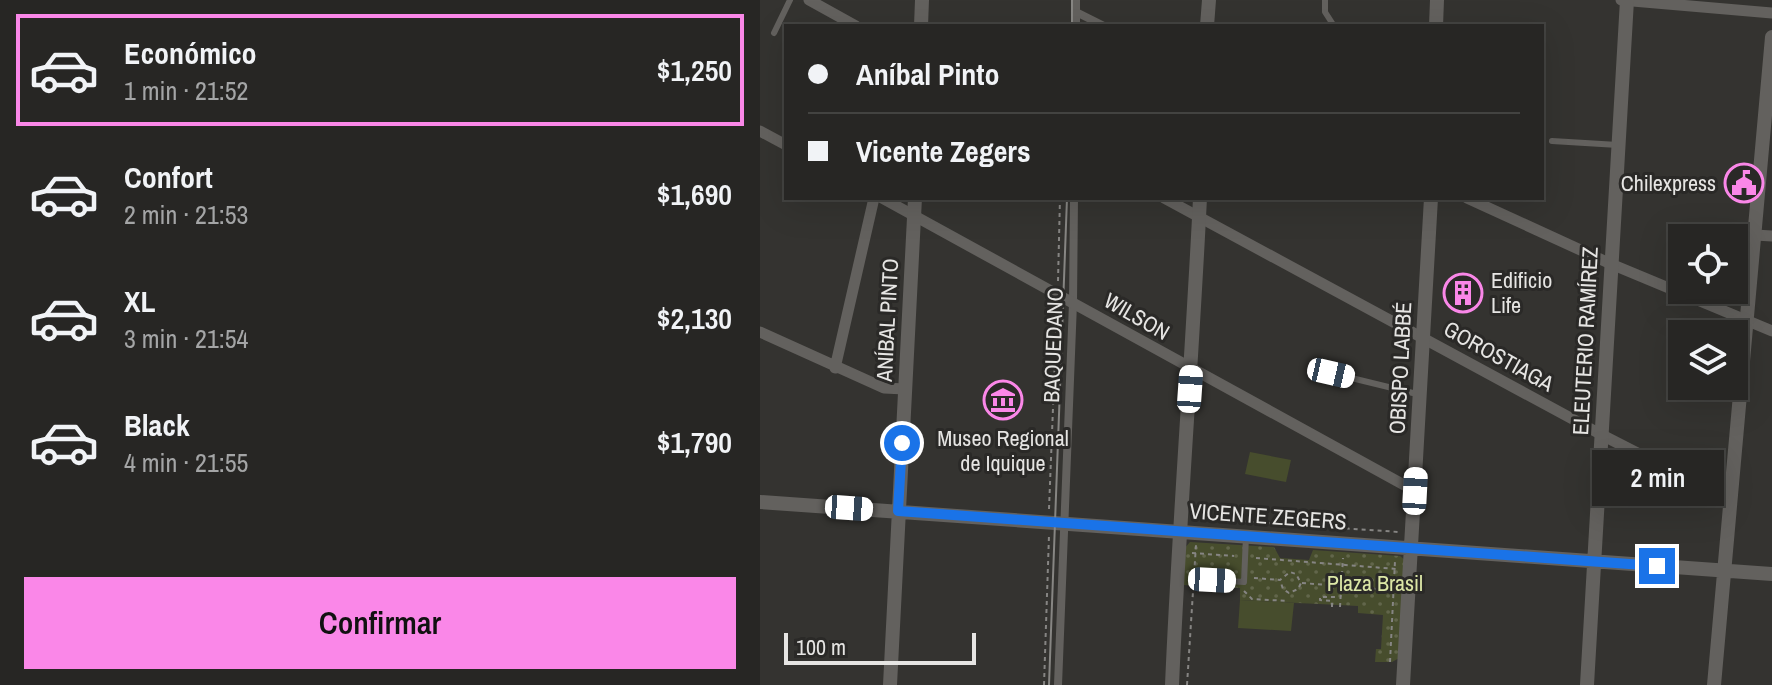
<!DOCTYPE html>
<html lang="es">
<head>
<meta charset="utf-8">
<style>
	:root { --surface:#272624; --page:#2f2e2c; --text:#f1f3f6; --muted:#a4a5a6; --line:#434341; --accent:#fa87e8 }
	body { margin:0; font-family:"Archivo Narrow",sans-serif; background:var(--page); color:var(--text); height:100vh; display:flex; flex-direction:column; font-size:30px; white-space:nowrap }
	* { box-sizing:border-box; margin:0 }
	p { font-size:26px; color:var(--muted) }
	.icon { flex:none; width:44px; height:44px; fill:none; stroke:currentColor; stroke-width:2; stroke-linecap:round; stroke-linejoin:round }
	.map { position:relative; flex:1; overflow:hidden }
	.drawer { display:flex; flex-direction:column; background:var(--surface); width:760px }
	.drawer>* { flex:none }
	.banner { position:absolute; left:24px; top:24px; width:760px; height:176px; border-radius:0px; box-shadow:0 8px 32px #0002,0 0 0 2px var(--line); display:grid; align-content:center; height:176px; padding:0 24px; background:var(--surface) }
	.buttons { position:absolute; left:908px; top:224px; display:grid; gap:16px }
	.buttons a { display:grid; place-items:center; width:80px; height:80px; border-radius:0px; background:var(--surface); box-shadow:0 8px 32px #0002,0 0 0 2px var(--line); font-size:40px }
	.scale { position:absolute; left:24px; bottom:20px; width:192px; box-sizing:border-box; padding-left:8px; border:4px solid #e6e5e3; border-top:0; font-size:22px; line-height:28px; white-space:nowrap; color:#e6e5e3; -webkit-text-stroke:6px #2a2927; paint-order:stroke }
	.end { position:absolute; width:36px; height:36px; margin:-18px; border:10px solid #1a73e8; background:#fff; box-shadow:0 0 0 4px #fff }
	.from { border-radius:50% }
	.bubble { position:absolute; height:56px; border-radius:0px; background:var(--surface); box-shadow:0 8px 32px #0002,0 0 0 2px var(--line); font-size:26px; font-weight:600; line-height:56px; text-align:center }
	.car { position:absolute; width:24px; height:48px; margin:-24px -12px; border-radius:10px; box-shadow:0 0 6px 2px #0007; background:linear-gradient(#fff 24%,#345 0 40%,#fff 0 76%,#345 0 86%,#fff 0) }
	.banner b { display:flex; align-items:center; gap:28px; height:76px; font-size:30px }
	.banner b+b { border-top:2px solid var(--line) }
	.banner i { width:20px; height:20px; background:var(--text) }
	ul { padding:14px 0 0; list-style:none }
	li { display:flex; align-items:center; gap:24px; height:112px; margin:0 16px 12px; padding:0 8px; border:4px solid transparent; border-radius:0px }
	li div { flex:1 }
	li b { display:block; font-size:30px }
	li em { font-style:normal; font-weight:600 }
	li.selected { border-color:var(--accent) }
	li>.icon { width:72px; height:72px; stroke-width:1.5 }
	.button { display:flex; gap:16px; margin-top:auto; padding:16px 24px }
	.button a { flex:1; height:92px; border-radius:0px; background:var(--accent); color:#111; font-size:32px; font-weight:600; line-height:92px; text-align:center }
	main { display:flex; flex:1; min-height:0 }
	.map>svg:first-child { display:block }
</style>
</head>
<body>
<main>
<section class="drawer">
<ul>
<li class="selected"><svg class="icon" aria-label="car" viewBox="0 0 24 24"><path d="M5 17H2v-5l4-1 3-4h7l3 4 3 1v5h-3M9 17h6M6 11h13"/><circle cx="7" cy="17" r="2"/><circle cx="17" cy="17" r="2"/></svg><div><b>Económico</b><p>1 min · 21:52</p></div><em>$1,250</em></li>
<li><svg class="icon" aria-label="car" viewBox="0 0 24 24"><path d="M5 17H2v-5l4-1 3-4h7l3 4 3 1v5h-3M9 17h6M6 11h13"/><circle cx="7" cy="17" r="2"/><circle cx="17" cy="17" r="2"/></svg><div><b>Confort</b><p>2 min · 21:53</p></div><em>$1,690</em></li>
<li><svg class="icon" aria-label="car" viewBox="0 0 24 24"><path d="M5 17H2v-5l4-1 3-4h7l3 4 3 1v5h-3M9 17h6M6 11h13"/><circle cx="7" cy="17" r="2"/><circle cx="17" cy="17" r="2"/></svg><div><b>XL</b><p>3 min · 21:54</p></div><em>$2,130</em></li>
<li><svg class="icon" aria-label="car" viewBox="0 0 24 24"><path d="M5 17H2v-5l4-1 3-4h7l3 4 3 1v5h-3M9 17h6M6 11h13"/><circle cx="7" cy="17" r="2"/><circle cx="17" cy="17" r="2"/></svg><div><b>Black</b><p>4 min · 21:55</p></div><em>$1,790</em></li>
</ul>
<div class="button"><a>Confirmar</a></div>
</section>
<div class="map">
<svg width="1012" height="685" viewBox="0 0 1012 685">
	<defs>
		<pattern id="park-dots" width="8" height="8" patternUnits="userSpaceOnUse" patternTransform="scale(2)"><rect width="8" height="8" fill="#474d2d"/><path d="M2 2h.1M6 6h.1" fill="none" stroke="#62664b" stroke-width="1.8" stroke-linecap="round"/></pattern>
	</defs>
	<rect width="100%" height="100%" fill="#343330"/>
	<path fill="#474d2d" d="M490 452 531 460 526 482 485 474Z
		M480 600 557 604 534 603 531 631 478 628Z"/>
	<path fill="url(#park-dots)" d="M430 542 514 547 520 558 549 560 553 550 640 556 645 560 641 657 632 662H615L616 649H621L623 615 598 613V606L480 600V588L422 585 424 549Z"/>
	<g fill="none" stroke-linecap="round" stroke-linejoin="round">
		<path stroke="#868583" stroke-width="2" stroke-dasharray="4 4" stroke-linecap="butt" d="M298 281 300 198
			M289 509 297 307
			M434 518 639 532
			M432 553 474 556
			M496 558 637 569
			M494 578 520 580 530 572 536 574 541 583 538 589 529 593 523 589 520 580
			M542 583 631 590
			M484 591 492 599 528 601
			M572 607V601L560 600V597H579
			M580 607 583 558
			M630 662 635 561
			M284 685 289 535
			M427 685 436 545"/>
		<path stroke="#63615e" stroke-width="6" d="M565 0V12L574 26
			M14 33 30 0
			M792 141 858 145
			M571 373 657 394
			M452 580 484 582 486 536"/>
		<path stroke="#63615e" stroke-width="8" d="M316 12 344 26
			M316 26V0
			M298 685 313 303 314 198"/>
		<path stroke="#63615e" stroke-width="11" d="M49 0 96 26
			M861 0 1012 13
			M0 131 26 145
			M122 198 655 491
			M404 198 842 435 971 501
			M707 198 851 264 1012 331
			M995 235 1012 236
			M0 332 124 388 145 389
			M75 368 114 198"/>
		<path stroke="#63615e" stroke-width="14" d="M161 26 162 0
			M447 26 449 0
			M676 26 677 0
			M0 502 1012 574
			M130 685 155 198
			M412 685C419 522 432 361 440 198
			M643 685 671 198
			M827 685 867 0
			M954 685 1012 37"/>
		<path stroke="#878683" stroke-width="2" d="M312 26V0
			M289 685 307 198"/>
	</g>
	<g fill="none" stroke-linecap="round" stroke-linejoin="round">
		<path stroke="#1a73e8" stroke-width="10" d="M142 443 138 511 897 566"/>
	</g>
	<defs>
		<g id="civic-ring" transform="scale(2)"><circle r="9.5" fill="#2a2927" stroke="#fa87e8" stroke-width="1.5"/><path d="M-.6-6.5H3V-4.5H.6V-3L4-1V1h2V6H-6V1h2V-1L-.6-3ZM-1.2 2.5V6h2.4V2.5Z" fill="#fa87e8"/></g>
		<g id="building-ring" transform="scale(2)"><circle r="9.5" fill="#2a2927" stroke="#fa87e8" stroke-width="1.5"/><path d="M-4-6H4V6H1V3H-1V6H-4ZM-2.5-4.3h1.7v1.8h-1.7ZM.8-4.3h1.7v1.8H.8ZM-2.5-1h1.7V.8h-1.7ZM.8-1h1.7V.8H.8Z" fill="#fa87e8"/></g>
		<g id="museum-ring" transform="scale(2)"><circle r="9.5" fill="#2a2927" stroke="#fa87e8" stroke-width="1.5"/><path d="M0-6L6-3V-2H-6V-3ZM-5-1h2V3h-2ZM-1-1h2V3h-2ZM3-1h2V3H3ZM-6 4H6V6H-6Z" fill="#fa87e8"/></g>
	</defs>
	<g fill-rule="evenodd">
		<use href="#civic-ring" x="984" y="183"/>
		<use href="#building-ring" x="703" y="293"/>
		<use href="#museum-ring" x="243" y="400"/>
	</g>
	<g text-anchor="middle" stroke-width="6" stroke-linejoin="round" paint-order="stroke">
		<g font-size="22" fill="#e6e5e3" stroke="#2a2927" text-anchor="end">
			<text x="956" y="191">Chilexpress</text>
			<text x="731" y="288" text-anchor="start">Edificio<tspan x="731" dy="25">Life</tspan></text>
			<text x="243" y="446" text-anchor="middle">Museo Regional<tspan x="243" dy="25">de Iquique</tspan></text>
		</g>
		<g font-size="22" fill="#e6e5e3" stroke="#2a2927">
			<text transform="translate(377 316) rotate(30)" y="8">WILSON</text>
			<text transform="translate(127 320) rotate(-87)" y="8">ANÍBAL PINTO</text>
			<text transform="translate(825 341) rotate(-87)" y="8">ELEUTERIO RAMÍREZ</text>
			<text transform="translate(293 345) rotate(-88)" y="8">BAQUEDANO</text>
			<text transform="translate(739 356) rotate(29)" y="8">GOROSTIAGA</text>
			<text transform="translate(640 368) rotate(-87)" y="8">OBISPO LABBÉ</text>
			<text transform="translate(508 516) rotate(4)" y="8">VICENTE ZEGERS</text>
		</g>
		<g font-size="22" fill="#dce7a6" stroke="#2a2927">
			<text x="615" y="591">Plaza Brasil</text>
		</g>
	</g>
</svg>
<div class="buttons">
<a><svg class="icon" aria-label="locate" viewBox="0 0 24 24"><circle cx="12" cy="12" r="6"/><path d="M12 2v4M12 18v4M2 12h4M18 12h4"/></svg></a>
<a><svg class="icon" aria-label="layers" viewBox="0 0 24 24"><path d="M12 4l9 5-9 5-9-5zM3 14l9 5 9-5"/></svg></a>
</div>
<div class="scale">100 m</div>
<i class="end from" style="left:142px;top:443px"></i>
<i class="end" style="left:897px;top:566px"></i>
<div class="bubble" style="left:832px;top:450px;width:132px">2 min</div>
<i class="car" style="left:571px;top:373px;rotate:103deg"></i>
<i class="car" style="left:430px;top:389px;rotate:4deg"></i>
<i class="car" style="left:655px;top:491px;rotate:3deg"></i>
<i class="car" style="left:89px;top:508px;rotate:94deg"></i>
<i class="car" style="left:452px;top:580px;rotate:93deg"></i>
<div class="banner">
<b><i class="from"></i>Aníbal Pinto</b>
<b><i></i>Vicente Zegers</b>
</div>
</div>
</main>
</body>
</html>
